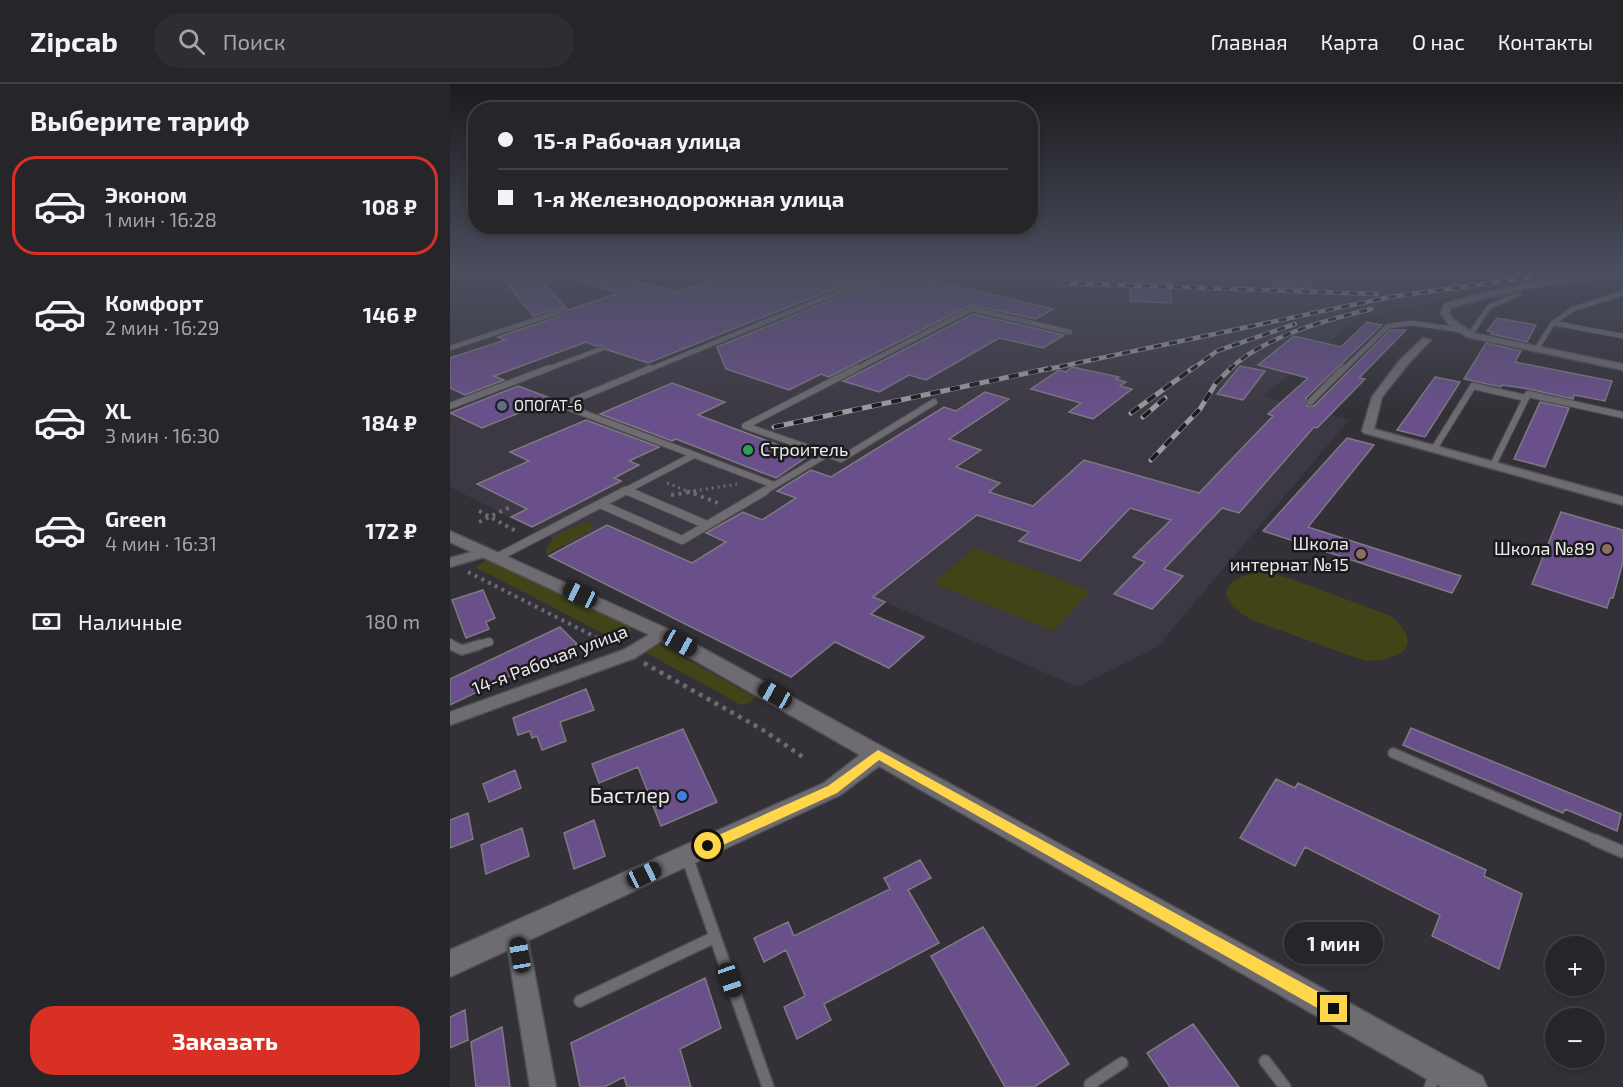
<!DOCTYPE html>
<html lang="ru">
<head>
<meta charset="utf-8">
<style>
	:root { --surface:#262529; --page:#2e2d31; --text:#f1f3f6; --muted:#a4a5a8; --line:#424246; --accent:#d93025 }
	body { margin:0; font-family:"Exo 2",sans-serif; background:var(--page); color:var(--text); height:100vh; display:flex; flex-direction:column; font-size:22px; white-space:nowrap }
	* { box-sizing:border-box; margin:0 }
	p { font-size:20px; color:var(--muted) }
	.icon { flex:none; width:33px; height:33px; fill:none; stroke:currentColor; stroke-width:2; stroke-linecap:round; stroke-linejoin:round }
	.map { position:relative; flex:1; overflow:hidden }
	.side { display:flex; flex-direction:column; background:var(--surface); width:450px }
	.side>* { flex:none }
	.top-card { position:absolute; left:18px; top:18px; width:570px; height:132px; border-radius:24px; box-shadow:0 3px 9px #0003,0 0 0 2px var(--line); display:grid; align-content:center; height:132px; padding:0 30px; background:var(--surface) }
	.tools { position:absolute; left:1095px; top:852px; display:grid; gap:12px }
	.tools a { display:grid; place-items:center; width:60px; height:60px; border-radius:50%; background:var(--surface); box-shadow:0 3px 9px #0003,0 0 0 2px var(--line); font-size:30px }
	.end { position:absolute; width:27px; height:27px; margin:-14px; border:8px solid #ffd54a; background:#111; box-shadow:0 0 0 3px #111 }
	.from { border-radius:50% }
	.bubble { position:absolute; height:42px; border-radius:21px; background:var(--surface); box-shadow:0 3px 9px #0003,0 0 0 2px var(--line); font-size:20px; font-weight:700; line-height:42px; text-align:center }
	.car { position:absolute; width:18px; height:36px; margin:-18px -9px; border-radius:8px; box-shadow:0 0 4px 2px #0007; background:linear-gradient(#222 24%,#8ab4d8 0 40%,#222 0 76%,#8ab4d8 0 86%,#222 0) }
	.top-card b { display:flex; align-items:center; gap:21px; height:57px; font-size:22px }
	.top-card b+b { border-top:2px solid var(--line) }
	.top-card i { width:15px; height:15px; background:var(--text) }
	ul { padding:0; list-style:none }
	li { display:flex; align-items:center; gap:18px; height:99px; margin:0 12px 9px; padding:0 18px; border:3px solid transparent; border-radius:24px }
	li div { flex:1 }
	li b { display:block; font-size:22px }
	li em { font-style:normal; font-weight:700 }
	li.on { border-color:var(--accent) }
	li>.icon { width:54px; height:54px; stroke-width:1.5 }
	h2 { padding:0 30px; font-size:27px; line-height:72px }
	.pay { display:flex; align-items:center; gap:15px; height:66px; padding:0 30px; font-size:22px }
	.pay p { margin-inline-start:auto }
	.action { display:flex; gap:12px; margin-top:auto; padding:12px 30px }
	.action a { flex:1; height:69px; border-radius:24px; background:var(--accent); color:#fff; font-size:24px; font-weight:700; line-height:69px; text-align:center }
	header { display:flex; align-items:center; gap:36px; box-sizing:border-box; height:84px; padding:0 30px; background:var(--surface); border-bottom:2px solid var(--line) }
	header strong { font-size:28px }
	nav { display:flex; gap:33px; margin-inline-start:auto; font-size:21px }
	.search { width:420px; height:54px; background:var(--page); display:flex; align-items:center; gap:15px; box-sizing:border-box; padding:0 21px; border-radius:24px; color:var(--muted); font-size:22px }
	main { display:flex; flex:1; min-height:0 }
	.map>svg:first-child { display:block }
</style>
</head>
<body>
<header>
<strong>Zipcab</strong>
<div class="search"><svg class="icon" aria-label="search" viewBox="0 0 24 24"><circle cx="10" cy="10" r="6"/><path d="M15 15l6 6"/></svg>Поиск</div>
<nav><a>Главная</a><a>Карта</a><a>О нас</a><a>Контакты</a></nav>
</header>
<main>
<section class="side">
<h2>Выберите тариф</h2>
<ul>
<li class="on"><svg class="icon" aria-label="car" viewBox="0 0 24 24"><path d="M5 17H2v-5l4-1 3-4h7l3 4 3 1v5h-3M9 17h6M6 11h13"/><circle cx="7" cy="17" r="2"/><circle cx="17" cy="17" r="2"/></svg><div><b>Эконом</b><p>1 мин · 16:28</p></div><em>108 ₽</em></li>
<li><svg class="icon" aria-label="car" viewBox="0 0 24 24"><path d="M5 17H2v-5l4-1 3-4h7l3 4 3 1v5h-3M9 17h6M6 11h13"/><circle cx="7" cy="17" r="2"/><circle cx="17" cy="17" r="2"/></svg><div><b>Комфорт</b><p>2 мин · 16:29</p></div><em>146 ₽</em></li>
<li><svg class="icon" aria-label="car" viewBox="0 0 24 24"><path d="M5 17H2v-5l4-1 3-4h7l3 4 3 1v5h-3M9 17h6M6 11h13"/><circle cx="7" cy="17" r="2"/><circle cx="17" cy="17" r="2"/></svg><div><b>XL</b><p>3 мин · 16:30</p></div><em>184 ₽</em></li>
<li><svg class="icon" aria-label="car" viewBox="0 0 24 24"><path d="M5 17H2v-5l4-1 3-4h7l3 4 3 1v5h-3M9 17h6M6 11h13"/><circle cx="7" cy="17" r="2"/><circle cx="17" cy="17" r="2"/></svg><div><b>Green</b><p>4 мин · 16:31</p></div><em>172 ₽</em></li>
</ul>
<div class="pay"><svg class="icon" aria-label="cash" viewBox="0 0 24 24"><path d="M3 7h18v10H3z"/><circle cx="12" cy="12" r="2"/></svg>Наличные<p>180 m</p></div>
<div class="action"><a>Заказать</a></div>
</section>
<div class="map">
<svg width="1173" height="1003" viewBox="0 0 1173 1003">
	<rect width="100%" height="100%" fill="#333137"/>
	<path fill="#3d3944" d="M27 189H1136L1021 209 907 235 813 312 899 336 707 563 627 603 435 518 341 593 99 472 117 462 0 403V195Z"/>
	<path fill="#404417" d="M138 438 144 442 141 446 96 471C94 453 124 442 138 438Z
		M525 464 641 507 603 547 483 499Z
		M35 477 43 478 180 543 182 547 172 555 162 554 25 483Z
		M803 489H819L836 493 941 532C976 562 950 577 915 577L802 536C772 520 764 499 803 489Z
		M209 559 304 613 300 619 291 621 195 568V562Z"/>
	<path fill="#6a508b" stroke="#7d7a81" stroke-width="1.5" d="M63 189H84L118 226 169 209 114 192V189H153L227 208 282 189H386L398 192 406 189H424L198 279 155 265 152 261 146 262 136 258 44 292 54 296 15 311 0 304V274L55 256 48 253 113 231V226L109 224 83 232 50 191Z
		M439 189H449L603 225 586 235 521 221 379 293 371 290 339 306 276 285 267 263 437 193Z
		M680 189H719L722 219 680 217Z
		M819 189H856L863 205 824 204Z
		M523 230 614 251 593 264 549 254 476 296 459 291 429 308 393 297Z
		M1047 234 1086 241 1077 258 1041 250 1043 248 1037 247Z
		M917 238 932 241 856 314 857 322H864L940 246H956L909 294 915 295 867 344 864 343 789 429 772 424 714 485 733 492 702 525 664 510 695 478 683 473 721 436 680 424 630 477 569 457 579 448 527 431 423 513 435 518 421 530 474 553 439 584 385 558 341 593 99 472 157 441 242 479 276 458 256 449 293 428 312 436 346 414 327 407 361 386 381 393 494 323 506 327 535 308 559 315 499 355 531 366 506 383 550 399 539 408 583 422 634 376 749 409 823 332 818 330 858 294 808 281 844 252 891 263Z
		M1036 259 1071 267 1065 278 1162 297 1155 317 1124 311 1123 315 1079 305 1052 301 1051 303 1014 295Z
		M790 282 815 287 793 316 767 310Z
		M622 283 669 293 666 295 676 298 670 302 682 305 643 335 619 328 631 319 581 305 609 286 616 288Z
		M985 293 1010 298 975 353 947 346Z
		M222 299 275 318 248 331 358 372 326 394 226 355 222 357 150 330Z
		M68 302 103 315 32 344 0 329Z
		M1090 318 1119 324 1095 383 1064 375Z
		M136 336 209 363 179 377 189 381 164 394 171 397 82 443 61 433 77 425 27 400 79 377 60 368Z
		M897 354 924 361 858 443 1011 492 1002 509 813 447Z
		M1111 428 1173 446V478L1163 514H1160L1157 524 1082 500Z
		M33 506 45 534 36 538 39 545 16 554 2 516Z
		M110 543 127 560 0 621V595Z
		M136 605 144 626 110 638 116 657 92 666 87 652 82 654 80 647 68 651 63 634Z
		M961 644 1171 730 1167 747 1115 725 1113 729 953 661Z
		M233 645 267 718 211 742 188 683 149 699 142 680Z
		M65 686 71 704 39 718 33 700Z
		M826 695 845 704 848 699 1036 786 1034 792 1072 810 1049 885 982 852 990 831 855 763 845 782 790 754Z
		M18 729 23 755 0 764V736Z
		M144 736 155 772 124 785 114 749Z
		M72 744 79 772 36 790 31 761Z
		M470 776 481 794 458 806 489 859 374 920 381 936 347 955 334 923 355 912 336 866 314 878 304 854 338 838 344 852 440 805 434 794Z
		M533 843 619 980 584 1003H555L481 872Z
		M255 894 271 944 230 965 241 1003H177L174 993 154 1003H130L121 959Z
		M15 926 18 956 0 964V933Z
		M743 940 789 1003H720L697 969Z
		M52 943 60 1003H26L21 958Z"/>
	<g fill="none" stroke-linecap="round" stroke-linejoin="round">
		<g stroke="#514f54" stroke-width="6">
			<path id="service-far4" d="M1103 239 1173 252
				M1020 251 1039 223 1069 210
				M0 264 109 228
				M1086 266 1103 239 1123 225 1173 209
				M95 286 151 265
				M198 286 435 189
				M404 286 522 225 620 248
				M893 286 938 242 962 239 1010 246"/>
		</g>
		<g stroke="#514f54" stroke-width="8">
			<path id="service-far3" d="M407 284 295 342 391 375 484 318
				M1076 314 1078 310 1173 331
				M860 318 894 284
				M112 321 201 284
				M112 321 324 401
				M0 322 99 284
				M984 365 1023 302 1076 314 1043 381
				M176 406 181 408
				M173 408 244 371
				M313 408 377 370"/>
		</g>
		<g stroke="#514f54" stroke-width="10">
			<path id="service-far2" d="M178 407 257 441
				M150 420 232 456 315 407
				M48 473 175 407
				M0 559 3 562
				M24 562 39 558"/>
		</g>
		<g stroke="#514f54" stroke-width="12">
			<path id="service-far1" d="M1 561 12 566 29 561
				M943 669 1148 757"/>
		</g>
		<g stroke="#514f54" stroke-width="14">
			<path id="service" d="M1145 756 1173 768
				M237 773 318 1003
				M130 917 265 853
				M815 977 835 1003
				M642 1003 640 1000 672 979
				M980 1003 985 990"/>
		</g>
		<g stroke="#514f54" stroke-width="3">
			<path id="minor" d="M1173 189V192C1114 197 1057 207 1001 224L999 229 1004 236 1023 249 1173 280V286L1017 253 998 240 991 229 994 220C1051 203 1113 189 1173 189Z
				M973 254 981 256 958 280 932 313 924 345 1173 413V421L914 349 912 347 922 313 950 276Z
				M36 464 43 468 41 471 0 483V474Z
				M211 544 217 545 219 549 217 553 185 574 0 641V628L173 566Z
				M66 839 74 842 77 849 106 1003H80L55 849 58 842Z"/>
		</g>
		<g stroke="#514f54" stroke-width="3">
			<path id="tertiary" d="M0 447 218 545 1032 992 1037 1003H991L429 682 390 711 0 893V866L374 699 410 671 204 553 0 458Z"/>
		</g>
		<path stroke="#6c6a70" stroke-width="3" stroke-dasharray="2 4" stroke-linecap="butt" d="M217 399 240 408
			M238 408 287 400"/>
		<path stroke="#6c6a70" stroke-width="4" stroke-dasharray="3 4.5" stroke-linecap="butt" d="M237 407 268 419
			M221 411 247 407
			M29 427 68 448
			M29 438 62 422
			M18 488 161 561"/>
		<path stroke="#6c6a70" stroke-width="4.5" stroke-dasharray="4 5" stroke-linecap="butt" d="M194 579 313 646 353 673"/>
		<use href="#service-far4" stroke="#6e6b71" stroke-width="4.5"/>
		<use href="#service-far3" stroke="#6e6b71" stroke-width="6"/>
		<use href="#service-far2" stroke="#6e6b71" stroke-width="8"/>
		<use href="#service-far1" stroke="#6e6b71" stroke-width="9"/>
		<use href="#service" stroke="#6e6b71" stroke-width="11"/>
		<use href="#minor" fill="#6e6b71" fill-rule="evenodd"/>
		<use href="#tertiary" fill="#6e6b71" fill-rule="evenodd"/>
		<g stroke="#9d9b9f" stroke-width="4.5">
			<path id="rail-far1" d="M612 199 927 210
				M594 286 940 213 1115 189
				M741 286 767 267 845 240
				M779 286C812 253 876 236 921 225"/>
		</g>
		<g stroke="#9d9b9f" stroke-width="5">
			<path id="rail" d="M681 329 743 284
				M693 333 715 314
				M324 343 601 284
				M701 376 750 325 766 299 781 284"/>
		</g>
		<use href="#rail-far1" stroke="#1b1a1c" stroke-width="3" stroke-dasharray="8" stroke-linecap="butt"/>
		<use href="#rail" stroke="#1b1a1c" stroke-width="4" stroke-dasharray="10" stroke-linecap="butt"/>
	</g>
	<linearGradient id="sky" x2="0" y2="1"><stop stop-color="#1c1b1e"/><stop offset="0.57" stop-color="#4a4e5e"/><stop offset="1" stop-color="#4a4e5e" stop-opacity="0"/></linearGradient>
	<rect width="1173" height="329" fill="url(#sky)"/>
	<path fill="#ffd54a" d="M428 666 889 919 891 925 889 930 884 932 878 930 429 676 387 709 262 766H253L251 762 253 758 378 702Z"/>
	<circle fill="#5c6f8a" stroke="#1b1a1c" stroke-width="2" cx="52" cy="322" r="6"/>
	<circle fill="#2e9e5b" stroke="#1b1a1c" stroke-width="2" cx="298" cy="366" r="6"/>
	<g fill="#8d6e63" stroke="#1b1a1c" stroke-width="2">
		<circle cx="1157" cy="465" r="6"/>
		<circle cx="911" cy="470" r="6"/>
	</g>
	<circle fill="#3f7fe0" stroke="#1b1a1c" stroke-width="2" cx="232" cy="712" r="6"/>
	<g text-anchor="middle" stroke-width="5" stroke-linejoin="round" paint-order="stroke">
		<g font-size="15" fill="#ebeaed" stroke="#1b1a1c" text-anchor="start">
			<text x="64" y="327">ОПОГАТ-6</text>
		</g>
		<g font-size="18" fill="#ebeaed" stroke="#1b1a1c" text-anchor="end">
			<text x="310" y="372" text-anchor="start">Строитель</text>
			<text x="899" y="466">Школа<tspan x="899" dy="21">интернат №15</tspan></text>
			<text x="1145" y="471">Школа №89</text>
		</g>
		<g font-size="18" fill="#ebeaed" stroke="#1b1a1c">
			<text transform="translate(100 576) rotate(-21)" y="6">14-я Рабочая улица</text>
		</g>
		<g font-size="21" fill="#ebeaed" stroke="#1b1a1c" text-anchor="end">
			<text x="220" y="719">Бастлер</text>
		</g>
	</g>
</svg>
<div class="tools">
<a>+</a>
<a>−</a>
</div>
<i class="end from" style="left:258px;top:762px"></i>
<i class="end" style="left:884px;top:925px"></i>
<div class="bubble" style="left:834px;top:838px;width:99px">1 мин</div>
<i class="car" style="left:130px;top:511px;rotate:295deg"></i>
<i class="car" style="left:230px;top:559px;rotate:119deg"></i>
<i class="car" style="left:325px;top:611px;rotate:299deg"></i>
<i class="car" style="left:194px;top:791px;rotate:65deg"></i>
<i class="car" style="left:70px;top:871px;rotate:350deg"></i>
<i class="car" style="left:280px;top:896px;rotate:161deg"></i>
<div class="top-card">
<b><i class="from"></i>15-я Рабочая улица</b>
<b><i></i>1-я Железнодорожная улица</b>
</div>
</div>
</main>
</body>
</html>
